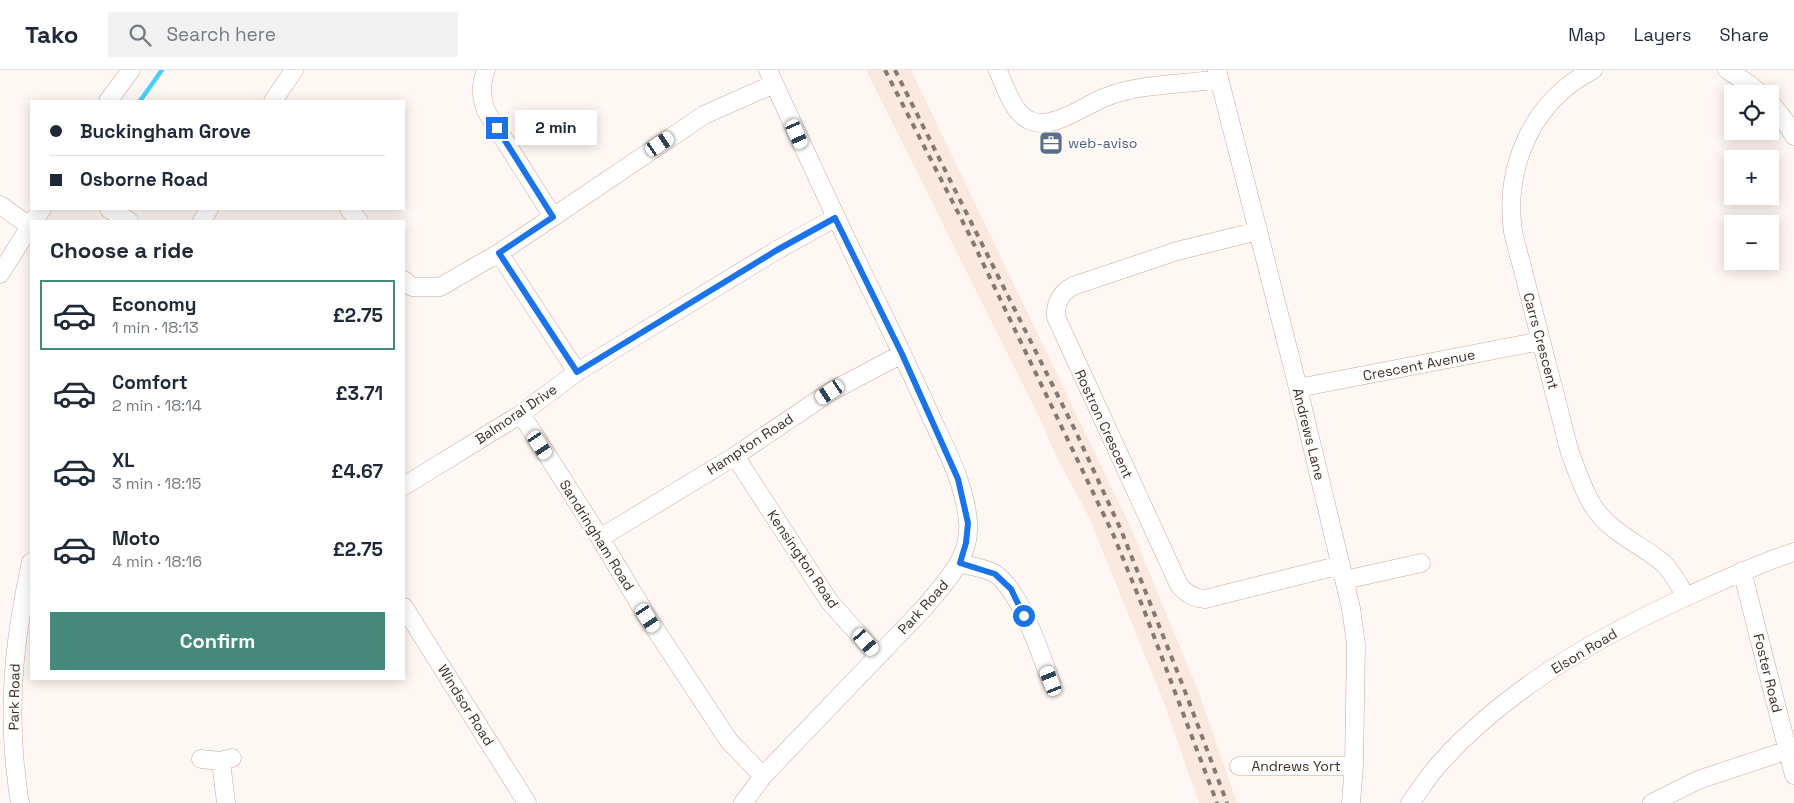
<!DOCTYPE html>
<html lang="en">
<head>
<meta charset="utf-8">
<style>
	:root { --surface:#fff; --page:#f2f2f3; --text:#1f2937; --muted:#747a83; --line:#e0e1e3; --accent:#46897b }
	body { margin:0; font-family:"Space Grotesk",sans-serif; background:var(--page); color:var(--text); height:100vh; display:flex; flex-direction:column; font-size:19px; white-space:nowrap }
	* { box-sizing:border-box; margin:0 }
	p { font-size:16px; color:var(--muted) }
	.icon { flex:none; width:28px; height:28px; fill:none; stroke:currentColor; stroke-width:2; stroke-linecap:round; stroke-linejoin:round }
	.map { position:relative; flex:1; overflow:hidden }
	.side { position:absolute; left:30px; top:150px; width:375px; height:460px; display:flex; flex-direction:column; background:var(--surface); border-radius:0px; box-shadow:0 2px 12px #0003 }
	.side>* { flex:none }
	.hud { position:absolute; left:30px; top:30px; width:375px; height:110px; border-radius:0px; box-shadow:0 2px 12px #0003; display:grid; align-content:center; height:110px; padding:0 20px; background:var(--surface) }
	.tools { position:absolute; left:1724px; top:15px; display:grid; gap:10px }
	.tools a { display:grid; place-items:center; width:55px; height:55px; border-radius:0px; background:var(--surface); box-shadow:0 2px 12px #0003; font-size:25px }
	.end { position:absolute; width:22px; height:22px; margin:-11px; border:6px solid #1a73e8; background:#fff; box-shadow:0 0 0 2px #fff }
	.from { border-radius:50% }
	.bubble { position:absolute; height:35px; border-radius:0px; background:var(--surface); box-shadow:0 2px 12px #0003; font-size:16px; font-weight:600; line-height:35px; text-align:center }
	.car { position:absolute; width:15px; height:30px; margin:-15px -8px; border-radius:6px; box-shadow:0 0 4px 1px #0007; background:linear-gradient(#fff 24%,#345 0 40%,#fff 0 76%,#345 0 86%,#fff 0) }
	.hud b { display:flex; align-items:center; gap:18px; height:48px; font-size:19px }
	.hud b+b { border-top:1px solid var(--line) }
	.hud i { width:12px; height:12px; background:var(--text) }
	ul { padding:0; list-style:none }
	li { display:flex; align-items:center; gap:15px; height:70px; margin:0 10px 8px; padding:0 10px; border:2px solid transparent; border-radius:0px }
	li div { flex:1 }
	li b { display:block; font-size:19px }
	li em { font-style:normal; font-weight:600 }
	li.active { border-color:var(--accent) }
	li>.icon { width:45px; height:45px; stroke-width:1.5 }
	h2 { padding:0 20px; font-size:22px; line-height:60px }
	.cta { display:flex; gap:10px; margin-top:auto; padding:10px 20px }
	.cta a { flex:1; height:58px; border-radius:0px; background:var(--accent); color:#fff; font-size:20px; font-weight:600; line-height:58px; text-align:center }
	header { display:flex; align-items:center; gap:30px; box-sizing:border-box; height:70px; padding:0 25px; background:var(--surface); border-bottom:1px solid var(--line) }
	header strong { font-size:24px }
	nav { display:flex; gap:28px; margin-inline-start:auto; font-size:18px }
	.search { width:350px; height:45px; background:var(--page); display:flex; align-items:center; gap:12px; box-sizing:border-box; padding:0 18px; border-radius:0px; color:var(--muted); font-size:19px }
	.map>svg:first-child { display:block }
</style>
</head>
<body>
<header>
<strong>Tako</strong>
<div class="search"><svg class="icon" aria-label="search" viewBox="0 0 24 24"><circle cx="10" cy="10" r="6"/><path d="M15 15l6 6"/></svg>Search here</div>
<nav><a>Map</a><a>Layers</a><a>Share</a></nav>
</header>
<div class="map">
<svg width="1794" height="733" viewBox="0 0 1794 733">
	<rect width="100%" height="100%" fill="#fef7f3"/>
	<path fill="#fbe9e0" d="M866 0H911L1130 456 1199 623 1237 733H1199L1163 630 1088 445 1056 386 1043 355Z"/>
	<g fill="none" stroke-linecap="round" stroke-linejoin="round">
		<path stroke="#46cffb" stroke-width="4.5" d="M140 31 162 0"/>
		<g stroke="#cba997" stroke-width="19">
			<path id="minor" d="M486 0C480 16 481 25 486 41L553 147
				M1217 0 1298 318 1351 538 1356 574 1354 696 1351 733
				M1593 0C1532 31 1504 97 1513 162L1570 383C1578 403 1585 426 1598 443 1616 465 1641 475 1662 492 1673 502 1679 515 1686 527
				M1727 0 1749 14 1761 24
				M998 1C1006 18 1013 44 1031 51 1053 60 1085 35 1106 27 1142 13 1182 15 1219 9
				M108 31 131 0
				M273 31 294 0
				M1770 32 1785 51 1794 66
				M0 135 30 156
				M109 139 129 151
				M349 139 359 151
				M33 151 42 139
				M202 151 209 139
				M1258 161 1177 181 1073 216C1061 223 1055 232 1056 247L1179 515C1186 524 1194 528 1205 529L1341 495
				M499 183 577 302
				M0 204 31 155
				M404 210 412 217H440L499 183 553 147 704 45 774 14
				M1298 318 1541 271
				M521 344 600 468 648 548 729 671 763 706
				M735 386 829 531 878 586
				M404 416 521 344 577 302 777 180 835 148
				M600 468 735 386 830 322 902 284
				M960 493C971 497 988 498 997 505 1022 525 1039 581 1051 611
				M1742 501 1794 705
				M1345 510 1421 493
				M404 537 527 733
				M201 689 221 691 232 688
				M221 691 226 733
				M1239 696H1354
				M20 733C17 720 17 708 15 695 8 624 16 560 31 492
				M743 733 763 706 925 537C946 511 971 488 968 452 965 415 947 381 932 349 915 311 897 273 879 236 840 158 804 79 768 0
				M1410 733C1420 720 1429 705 1440 693 1505 621 1591 571 1679 530 1717 513 1754 495 1794 482
				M1652 733 1698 710 1794 678"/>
		</g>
		<use href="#minor" stroke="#fff" stroke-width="18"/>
		<path stroke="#847872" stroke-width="4" stroke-dasharray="6 6" stroke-linecap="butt" d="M885 0 969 164 1113 464 1144 540 1217 733
			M895 0 1075 360 1121 460 1183 616 1227 733"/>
	</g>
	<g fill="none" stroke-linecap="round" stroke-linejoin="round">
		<path stroke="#1a73e8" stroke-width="6" d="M497 58 553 147 499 183 577 302 777 180 835 148 902 284 958 409 968 453 966 473 960 493 995 504 1011 519 1024 546"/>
	</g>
	<defs>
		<g id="office-square" transform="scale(1.25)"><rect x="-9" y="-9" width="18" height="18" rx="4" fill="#5c6f8a" stroke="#fff"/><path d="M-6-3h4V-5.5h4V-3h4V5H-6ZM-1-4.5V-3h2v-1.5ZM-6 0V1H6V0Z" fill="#fff"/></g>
	</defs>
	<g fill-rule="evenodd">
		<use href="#office-square" x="1051" y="73"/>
	</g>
	<g text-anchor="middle" stroke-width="4.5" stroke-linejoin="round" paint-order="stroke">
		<g font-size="14" fill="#4e5e75" stroke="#fff" text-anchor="start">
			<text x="1068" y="78">web-aviso</text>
		</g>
		<g font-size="14" fill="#3c2e27" stroke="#fff">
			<text transform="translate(1541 271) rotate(75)" y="5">Carrs Crescent</text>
			<text transform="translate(1419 295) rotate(-11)" y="5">Crescent Avenue</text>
			<text transform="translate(516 344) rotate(-34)" y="5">Balmoral Drive</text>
			<text transform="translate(1104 354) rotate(65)" y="5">Rostron Crescent</text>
			<text transform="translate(1309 364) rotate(76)" y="5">Andrews Lane</text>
			<text transform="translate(750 374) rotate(-33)" y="5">Hampton Road</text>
			<text transform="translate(597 465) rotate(58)" y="5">Sandringham Road</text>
			<text transform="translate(803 489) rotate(56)" y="5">Kensington Road</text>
			<text transform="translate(923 537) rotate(-48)" y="5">Park Road</text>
			<text transform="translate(1584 581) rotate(-31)" y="5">Elson Road</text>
			<text transform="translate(1768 603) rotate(76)" y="5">Foster Road</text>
			<text transform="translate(14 627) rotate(-89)" y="5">Park Road</text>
			<text transform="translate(466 635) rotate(58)" y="5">Windsor Road</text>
			<text x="1296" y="701">Andrews Yort</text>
		</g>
	</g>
</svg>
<div class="tools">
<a><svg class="icon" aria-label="locate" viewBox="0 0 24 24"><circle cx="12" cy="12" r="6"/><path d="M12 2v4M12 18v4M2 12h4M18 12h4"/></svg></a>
<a>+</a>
<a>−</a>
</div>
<i class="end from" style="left:1024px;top:546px"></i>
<i class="end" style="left:497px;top:58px"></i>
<div class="bubble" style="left:515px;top:40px;width:82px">2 min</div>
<i class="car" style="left:797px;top:64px;rotate:156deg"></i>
<i class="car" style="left:660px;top:74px;rotate:56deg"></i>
<i class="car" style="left:830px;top:322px;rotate:236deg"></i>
<i class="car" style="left:540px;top:375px;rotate:147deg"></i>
<i class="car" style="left:648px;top:548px;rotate:147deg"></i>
<i class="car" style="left:866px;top:572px;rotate:139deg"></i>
<i class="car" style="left:1051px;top:611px;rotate:338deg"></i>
<div class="hud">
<b><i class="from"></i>Buckingham Grove</b>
<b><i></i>Osborne Road</b>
</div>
<section class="side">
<h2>Choose a ride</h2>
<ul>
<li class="active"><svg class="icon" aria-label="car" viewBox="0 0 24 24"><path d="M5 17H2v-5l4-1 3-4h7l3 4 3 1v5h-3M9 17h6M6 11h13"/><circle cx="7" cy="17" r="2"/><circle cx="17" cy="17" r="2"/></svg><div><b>Economy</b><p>1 min · 18:13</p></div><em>£2.75</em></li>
<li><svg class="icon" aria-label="car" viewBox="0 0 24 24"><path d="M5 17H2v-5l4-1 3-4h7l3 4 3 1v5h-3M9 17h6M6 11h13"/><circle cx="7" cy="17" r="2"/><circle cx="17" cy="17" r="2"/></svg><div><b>Comfort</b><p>2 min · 18:14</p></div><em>£3.71</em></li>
<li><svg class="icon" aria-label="car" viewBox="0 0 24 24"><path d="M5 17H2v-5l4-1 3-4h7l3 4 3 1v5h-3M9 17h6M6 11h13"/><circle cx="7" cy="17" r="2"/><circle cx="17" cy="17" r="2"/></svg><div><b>XL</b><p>3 min · 18:15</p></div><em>£4.67</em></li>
<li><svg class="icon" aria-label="car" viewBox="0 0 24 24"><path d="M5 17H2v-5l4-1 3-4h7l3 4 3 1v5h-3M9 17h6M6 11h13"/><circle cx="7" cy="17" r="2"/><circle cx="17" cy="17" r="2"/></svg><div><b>Moto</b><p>4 min · 18:16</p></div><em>£2.75</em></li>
</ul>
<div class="cta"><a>Confirm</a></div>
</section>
</div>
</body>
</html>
